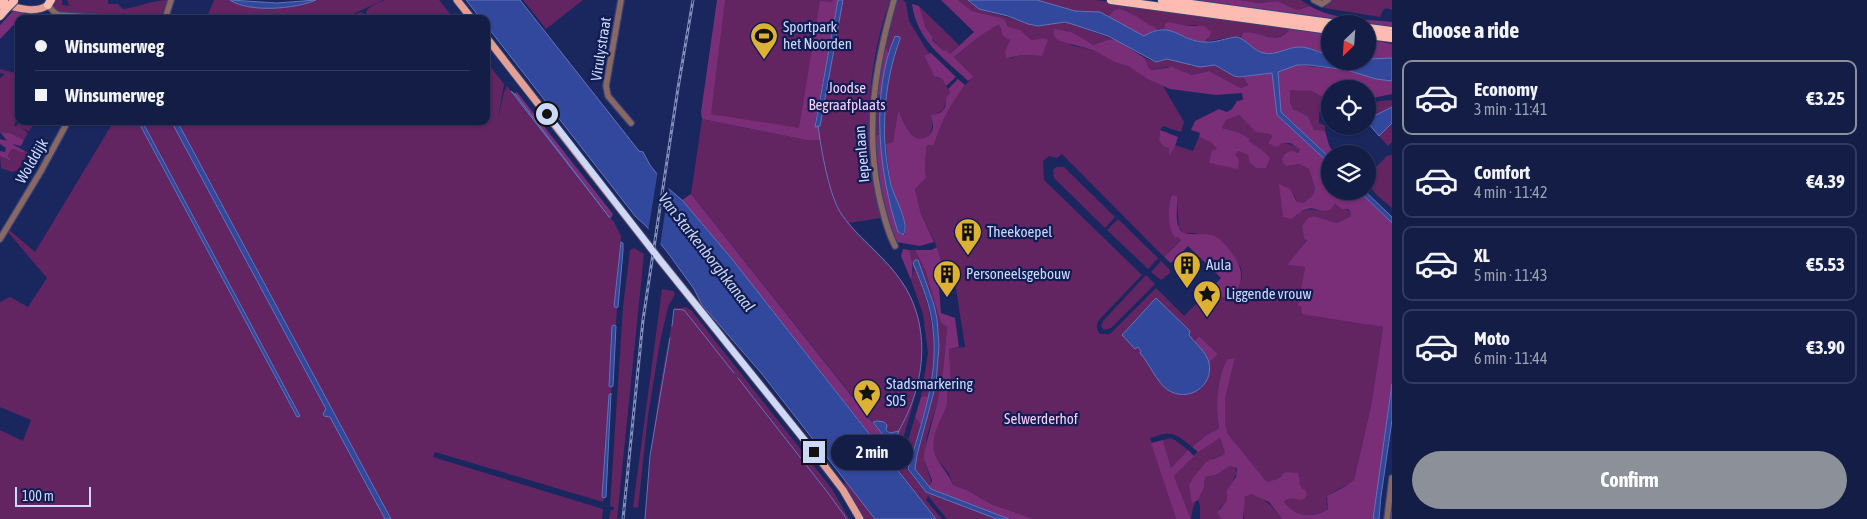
<!DOCTYPE html>
<html lang="en">
<head>
<meta charset="utf-8">
<style>
	:root { --surface:#131d46; --page:#202a51; --text:#f1f3f6; --muted:#9da2b3; --line:#323b5f; --accent:#8c9099 }
	body { margin:0; font-family:"Asap Condensed",sans-serif; background:var(--page); color:var(--text); height:100vh; display:flex; flex-direction:column; font-size:19px; white-space:nowrap }
	* { box-sizing:border-box; margin:0 }
	p { font-size:16px; color:var(--muted) }
	.icon { flex:none; width:28px; height:28px; fill:none; stroke:currentColor; stroke-width:2; stroke-linecap:round; stroke-linejoin:round }
	.map { position:relative; flex:1; overflow:hidden }
	.panel { display:flex; flex-direction:column; background:var(--surface); width:475px }
	.panel>* { flex:none }
	.banner { position:absolute; left:15px; top:15px; width:475px; height:110px; border-radius:10px; box-shadow:0 1px 4px #0004,0 0 0 1px var(--line); display:grid; align-content:center; height:110px; padding:0 20px; background:var(--surface) }
	.needle { width:32px; rotate:205deg }
	.fabs { position:absolute; left:1321px; top:15px; display:grid; gap:10px }
	.fabs a { display:grid; place-items:center; width:55px; height:55px; border-radius:50%; background:var(--surface); box-shadow:0 1px 4px #0004,0 0 0 1px var(--line); font-size:25px }
	.scale { position:absolute; left:15px; bottom:12px; width:76px; box-sizing:border-box; padding-left:5px; border:2px solid #ccd9fb; border-top:0; font-size:14px; line-height:18px; white-space:nowrap; color:#ccd9fb; -webkit-text-stroke:4px #101c52; paint-order:stroke }
	.end { position:absolute; width:22px; height:22px; margin:-11px; border:6px solid #ccd9fb; background:#111; box-shadow:0 0 0 2px #111 }
	.from { border-radius:50% }
	.bubble { position:absolute; height:35px; border-radius:18px; background:var(--surface); box-shadow:0 1px 4px #0004,0 0 0 1px var(--line); font-size:16px; font-weight:700; line-height:35px; text-align:center }
	.banner b { display:flex; align-items:center; gap:18px; height:48px; font-size:19px }
	.banner b+b { border-top:1px solid var(--line) }
	.banner i { width:12px; height:12px; background:var(--text) }
	ul { padding:0; list-style:none }
	li { display:flex; align-items:center; gap:15px; height:75px; margin:0 10px 8px; padding:0 10px; border:2px solid var(--line); border-radius:10px }
	li div { flex:1 }
	li b { display:block; font-size:19px }
	li em { font-style:normal; font-weight:700 }
	li.selected { border-color:var(--accent) }
	li>.icon { width:45px; height:45px; stroke-width:1.5 }
	h2 { padding:0 20px; font-size:22px; line-height:60px }
	.cta { display:flex; gap:10px; margin-top:auto; padding:10px 20px }
	.cta a { flex:1; height:58px; border-radius:30px; background:var(--accent); color:#fff; font-size:20px; font-weight:700; line-height:58px; text-align:center }
	main { display:flex; flex:1; min-height:0 }
	.map>svg:first-child { display:block }
</style>
</head>
<body>
<main>
<div class="map">
<svg width="1392" height="519" viewBox="0 0 1392 519">
	<rect width="100%" height="100%" fill="#19275e"/>
	<path fill="#632462" fill-rule="evenodd" d="M55 0H62V5L72 6 69 5 67 0H108V4H118L123 9C140 7 152 0 169 0L163 19H135L99 14 59 12 53 8 54 1Z
		M214 0H230L238 4 263 7 316 0H383L351 15 338 18 206 19Z
		M385 0H439L454 19H342L361 12 366 15C366 6 378 3 385 0Z
		M523 0H583L546 29Z
		M723 0H835L801 132 707 115Z
		M843 0H890C870 57 864 117 873 177 875 190 877 205 881 218L849 223C864 240 882 255 896 273 941 329 917 391 899 452L892 444 895 443 899 431 891 433 877 421 873 422 691 194 702 119 806 140H820L819 127Z
		M898 0H903L906 3 909 21 928 52 931 53 924 55 937 78 942 79 950 93 943 110 931 117C936 132 924 148 912 135 906 129 903 118 898 110L893 142 886 144C882 108 888 73 900 39L892 42 889 55 888 51 883 47 895 2Z
		M958 0H968L979 9 1038 26 1065 22 1072 24 1115 40H1107L1095 45 1065 30 1071 45 1093 50 1128 66 1149 80 1163 86 1184 122 1181 132 1163 126 1160 130 1159 140 1174 149 1175 145 1193 151 1199 137 1211 141 1217 149 1235 154 1239 151C1244 151 1248 154 1250 159L1261 149 1250 142 1249 138 1238 132 1222 128 1226 120 1239 115 1256 131 1271 133C1277 145 1290 142 1300 149L1288 166 1299 164 1309 169 1315 187 1312 196 1304 204 1297 202 1294 194 1296 216C1305 208 1310 209 1322 211L1335 204 1351 212V216L1337 223 1314 216 1302 226 1304 238 1307 239 1288 265 1305 267 1299 306 1383 327 1371 406 1354 480C1345 487 1333 490 1326 498L1328 509C1312 519 1296 517 1284 502L1302 489 1299 485 1300 475H1281L1277 479 1267 482 1228 434 1225 424V399L1235 358 1227 359C1217 380 1215 406 1219 428L1204 437 1192 447C1174 432 1172 431 1150 438L1176 519H1034L991 504 967 490 953 485C952 482 951 478 949 474 944 466 936 461 934 451 929 429 949 411 947 387L951 381 949 349 965 347 955 282 951 270 941 260 937 247 921 214 915 189 926 178 925 164 927 145H934C942 119 952 94 974 77L954 57 980 36 1000 23V29L1010 40 1005 51 1010 58 1023 55 1042 56 1047 40 1044 38 1031 40 1008 27 1005 20 1002 18 972 11ZM1062 154 1164 257 1181 239 1178 237 1175 238C1168 228 1168 207 1171 195L1177 201 1179 227 1183 233H1194L1230 250 1241 268 1242 276 1239 288 1213 295 1209 291 1184 316 1156 288 1110 334H1100C1096 330 1096 325 1099 320L1142 275 1044 180 1043 161 1049 156 1057 158ZM1189 334 1194 342 1199 336 1218 354 1209 363C1209 374 1208 382 1200 389L1161 384 1138 347Z
		M1037 0H1096L1290 28C1279 47 1258 30 1243 33L1241 38 1232 37 1204 42 1208 39 1196 25 1164 28 1165 30C1159 29 1151 28 1146 24 1135 16 1130 8 1114 10L1108 17C1100 10 1086 11 1076 11 1063 10 1050 2 1037 0Z
		M1240 0H1301L1310 6 1297 10 1277 1 1259 3Z
		M1332 0H1392V10L1386 8 1383 10 1380 17 1324 8Z
		M919 6 959 45 950 54 944 51 932 39 933 38 926 28Z
		M1145 58 1156 62 1167 59H1174L1192 66 1215 65 1234 76 1243 77 1248 85 1241 88 1209 71 1192 75 1177 69 1166 67 1152 70 1149 68Z
		M486 61 504 84 498 119 504 92 507 86 614 222 621 236V242L614 306 617 308 616 326H612L609 386 612 387 611 393 609 395 602 497 604 498 603 502 435 452 433 457 603 509 602 519H391L177 121H486Z
		M0 69 19 74V82L14 88C22 100 19 113 14 126H17L19 119V121H36L29 131 22 128 28 133 24 140 10 133 0 132V78L5 74 0 73Z
		M1292 89 1313 91 1325 96 1330 93V111L1323 109 1319 113V123L1325 125V131H1314L1308 116 1293 109 1290 102V90Z
		M881 94 880 135H874L875 96Z
		M1392 100V107L1368 119V105L1380 101Z
		M114 121H138L297 417 300 416 142 121H171L326 409 323 413 330 417 385 519H0V430L23 441 31 420 0 407V302L10 297 28 307 47 278 7 231 8 229 35 252Z
		M1392 123V142L1388 146 1379 136Z
		M14 149 23 153 25 151 28 153 18 170 12 172 1 168 0 156 12 162 13 161 8 156 10 151Z
		M1392 155V208C1381 198 1368 191 1368 175L1387 156Z
		M1057 167H1064L1115 217 1105 228 1054 178 1053 170Z
		M1118 219 1158 258 1148 269 1107 230Z
		M634 248 644 254 617 519H609L611 510H614V507L610 506 623 307 630 250Z
		M909 250H915L925 270 941 323 947 327 943 371 937 404 927 436 924 460 932 483 927 486 915 469 914 465C928 405 950 361 931 299 927 285 924 272 916 260L914 263C931 309 941 348 928 397H921L928 353 923 314 911 280 914 270Z
		M1161 261 1170 270V273L1161 280 1151 272Z
		M1146 275 1155 284 1111 328 1104 330 1101 326 1103 321Z
		M662 289 673 291 675 294 668 307 660 342 648 416 638 508 633 507Z
		M685 307 691 310 832 489 849 519H645C650 448 660 378 675 309Z
		M915 417 921 425 913 451 909 447H906Z
		M1170 438 1175 440 1188 450 1171 468 1163 440Z
		M1220 438 1225 453 1223 455 1212 459 1193 508 1191 519 1174 476 1199 450Z
		M901 462 926 492 997 519H947L928 496 926 500 942 519H936L899 471Z
		M1230 466H1234L1237 472 1232 483 1227 490V500L1219 509 1222 519H1200V505L1198 500 1204 488 1205 477 1216 475Z
		M844 479 875 519H864L847 492Z
		M1248 494C1264 495 1273 508 1282 519H1244V500Z"/>
	<path fill="#792e77" d="M717 0H725L711 114 799 128 820 1 832 2 833 0H838L815 123V127H819L821 140H806L702 119 701 112Z
		M941 0H958L972 11 1002 18 1005 20 1008 27 1020 30 1031 40 1044 38 1048 40 1042 56 1023 55 1006 58 1005 51 1010 40 1003 36 999 24 980 36 954 57 974 77 968 81C943 57 917 41 912 4L919 6 926 28 933 38 932 40 944 51 945 50 950 54 974 32Z
		M1189 0H1240L1259 3 1277 1 1297 10 1310 6C1333 20 1366 19 1392 22V28Z
		M1119 9C1137 13 1143 23 1158 29L1144 36 1108 17 1114 10Z
		M14 10 25 13 0 39V25Z
		M1169 22 1187 26H1204L1211 32 1210 36 1204 42C1190 41 1178 33 1165 30L1164 28 1165 24Z
		M1290 28 1330 33V55C1320 53 1310 47 1300 47 1288 47 1272 57 1261 52 1254 49 1247 43 1241 38L1243 33C1257 28 1278 49 1290 28Z
		M1054 29 1071 32 1094 45 1107 40H1116L1145 58 1149 68 1152 70 1172 67 1192 75 1209 71 1241 88 1248 85 1243 77 1273 72 1277 115 1330 164V191H1359L1392 223V384L1373 519H1282L1269 502 1251 494 1245 497 1243 519H1222L1217 513 1227 500V490L1236 477 1237 468 1230 466 1216 475 1205 477 1204 488 1198 500 1192 503 1189 485 1193 478 1206 462 1223 455 1225 453 1220 438 1198 452 1192 447 1204 437 1219 428C1215 405 1217 380 1227 359L1235 358 1225 399V424L1228 434 1267 482 1277 479 1286 472 1298 473C1303 481 1295 485 1307 492 1305 508 1293 492 1284 502 1296 517 1313 519 1328 509L1327 496 1344 487 1354 480 1371 406 1383 327 1302 314 1301 306H1298L1305 267 1287 265 1307 240 1304 239 1302 226 1308 218 1314 216 1337 223 1351 216V212L1348 209H1342L1335 204 1330 210 1322 211 1311 208 1304 210 1291 219 1283 217 1279 184 1290 189 1297 202 1304 203 1312 196 1315 188 1309 169 1299 164 1287 166 1283 163 1282 159 1286 153 1292 151 1298 153 1300 149 1290 143H1281L1278 147 1274 146 1268 143 1272 137 1271 134 1256 132 1239 115 1226 120 1222 128 1238 132 1249 138 1250 142 1261 149 1270 158 1266 168H1256L1250 163 1248 155 1239 151 1235 154 1239 160 1238 169 1209 163 1212 151 1217 149 1211 142 1199 137 1200 133 1191 130 1195 121 1219 109 1227 112 1232 109 1237 101 1243 100 1242 93 1216 95 1170 89 1149 80 1128 66 1115 62 1093 50 1060 41C1054 37 1053 35 1054 29Z
		M1368 39 1392 44V58L1368 59Z
		M883 47 887 49 889 55 881 94 875 96Z
		M931 53 956 77 946 86 942 79 934 76 924 55Z
		M1297 65 1347 70 1376 79 1392 81V94L1368 99V89H1330V93L1321 96 1312 91 1290 90V102L1293 109 1308 116 1314 130 1325 131 1329 145 1334 154H1330V158L1281 112 1278 71Z
		M958 79 965 85C950 104 941 122 934 145H927L925 164 926 178 915 189 921 214 934 242 920 246 896 242C881 208 876 171 874 135H880C882 168 888 200 898 232L901 235 905 234C908 218 897 205 893 192 889 176 887 160 886 144L893 142 898 110C902 117 906 129 912 135 920 143 932 137 933 127 933 122 931 119 931 115 942 114 947 109 946 98L950 93 948 89Z
		M517 92 613 214 611 218 514 94Z
		M1160 130 1178 137 1174 149 1169 155V148L1163 146 1159 140Z
		M0 132 10 133 24 140 21 146 12 144 25 151 23 153 14 149 10 151 8 156 13 162 0 156V151L5 152 6 148 0 144V139L7 141Z
		M691 194 889 443 892 444 899 452 895 466 732 259 682 200Z
		M1173 195 1177 196C1178 207 1174 222 1181 231 1185 236 1204 233 1211 235 1224 238 1243 264 1241 277 1241 284 1237 292 1233 299L1213 295 1209 291 1221 278 1188 246 1171 263 1164 257 1181 240 1178 237 1175 238C1167 228 1168 207 1171 196Z
		M937 247 941 260 951 270 938 275 941 313 955 318 959 347 949 349 951 381C945 389 949 398 946 407 939 425 926 443 939 462 944 470 950 476 953 485L967 490 991 504 1034 519H1009L931 489 927 486 932 483V480L924 460V452L937 404 943 371 947 327 941 323 925 270 915 250H931Z
		M903 249 909 250C912 258 914 272 911 280L901 256Z
		M1199 336 1218 354 1209 363 1194 342Z
		M925 396 928 397 921 425 915 417 921 397Z
		M1163 440 1171 468 1188 450 1194 456 1174 476 1191 519H1176L1151 443Z"/>
	<path fill="#32489d" stroke="#6074b9" d="M230 0 277 3 316 0C295 9 249 13 230 0Z
		M466 0H520L639 151 643 152 650 165 669 189 682 200 732 259 936 519H875L762 374 702 305 694 289 668 253 647 227 635 216 486 25V19H481Z
		M838 0H843L820 126 815 127Z
		M968 0H1037L1075 11 1100 12 1144 36C1172 19 1180 42 1205 42 1215 43 1226 38 1236 37 1247 39 1253 51 1264 53 1275 56 1288 47 1299 47 1310 47 1319 53 1330 55V61H1368V59L1392 58V81L1376 79 1347 70 1309 65H1297L1278 72 1281 112 1330 158V164L1277 115 1272 73 1239 77 1234 76 1215 65 1200 67 1167 59 1156 62 1108 36 1072 24 1065 22 1038 26 1028 24 1008 16 979 9Z
		M895 36 900 37V39C883 85 880 137 891 185 894 197 911 225 903 235L898 232C879 174 870 94 895 36Z
		M511 91 516 95 610 218Z
		M1392 107V123L1379 136 1368 123V119Z
		M138 121H142L300 416 297 417Z
		M171 121H177L391 519H385L330 417 324 416 323 414 326 409Z
		M1359 191H1365L1392 217V223Z
		M621 242 623 243V251L618 307 616 308 614 306Z
		M915 260H918L934 305 937 319 939 346 936 384 917 455 915 469 931 489 1009 519H997L926 492 908 469C921 424 939 377 933 329 931 306 922 285 913 263Z
		M1156 298 1190 331 1189 335C1195 343 1207 353 1209 363 1214 386 1188 403 1168 390 1156 382 1150 364 1140 353L1141 351 1138 347 1135 349 1122 335Z
		M614 325 616 326 613 386 611 387 609 386 612 326Z
		M1392 384V420L1381 496 1379 519H1373Z
		M611 393 606 497 604 498 602 497 609 395Z
		M877 421 884 422 887 425 886 430 890 433 899 431 895 443H889L873 422Z"/>
	<path fill="#19275e" d="M658 170 669 185 660 247 648 232Z"/>
	<g fill="none" stroke-linecap="round" stroke-linejoin="round">
		<path stroke="#6074b9" stroke-width="1" d="M818 126C821 148 829 197 842 215 857 237 880 253 896 274 933 320 927 383 898 432
			M672 326 674 309 684 310 734 373
			M738 378 825 489 847 519
			M645 519 650 456 670 338
			M1391 519 1392 502"/>
		<g stroke="#364377" stroke-width="8">
			<path id="minor" d="M621 0 606 86 608 96 631 123
				M894 0C875 66 865 127 879 196 883 213 887 230 895 246
				M1314 0 1322 4 1328 0
				M48 5 54 12 59 15 120 19
				M165 19 171 0
				M0 239 41 171 68 121
				M1387 519 1392 478"/>
		</g>
		<g stroke="#364377" stroke-width="9">
			<path id="major" d="M457 0 472 19
				M5 5C19 8 36 14 48 5
				M486 37 660 260 814 452 843 490 860 519"/>
		</g>
		<g stroke="#364377" stroke-width="10">
			<path id="highway" d="M1111 0 1330 30
				M1162 0 1338 24
				M48 5 51 0
				M0 16 6 9
				M1368 28 1392 31
				M1368 35 1392 38"/>
		</g>
		<use href="#minor" stroke="#896762" stroke-width="5.5"/>
		<use href="#major" stroke="#e5a095" stroke-width="7"/>
		<use href="#highway" stroke="#febbb1" stroke-width="8"/>
		<g stroke="#818fba" stroke-width="3">
			<path id="rail" d="M623 519 643 320 678 88 693 0"/>
		</g>
		<use href="#rail" stroke="#101c52" stroke-width="1" stroke-dasharray="4" stroke-linecap="butt"/>
		<g stroke="#364377" stroke-width="10" stroke-linecap="butt">
			<path id="highway-bridge" d="M0 5 4 0
				M6 9 14 1"/>
		</g>
		<use href="#highway-bridge" stroke="#febbb1" stroke-width="8"/>
	</g>
	<g fill="none" stroke-linecap="round" stroke-linejoin="round">
		<path stroke="#ccd9fb" stroke-width="6" d="M547 114 660 260 814 452"/>
	</g>
	<defs>
		<g id="stadium-pin" transform="scale(1.4375)"><path d="M0 17L-7.5 6A9.5 9.5 0 1 1 7.5 6Z" fill="#ddb133" stroke="#101c52"/><path d="M0-5a6.5 5 0 1 0 0 10a6.5 5 0 1 0 0-10ZM-3.5-1.8h7v3.6h-7Z" fill="#111"/></g>
		<g id="building-pin" transform="scale(1.4375)"><path d="M0 17L-7.5 6A9.5 9.5 0 1 1 7.5 6Z" fill="#ddb133" stroke="#101c52"/><path d="M-4-6H4V6H1V3H-1V6H-4ZM-2.5-4.3h1.7v1.8h-1.7ZM.8-4.3h1.7v1.8H.8ZM-2.5-1h1.7V.8h-1.7ZM.8-1h1.7V.8H.8Z" fill="#111"/></g>
		<g id="sight-pin" transform="scale(1.4375)"><path d="M0 17L-7.5 6A9.5 9.5 0 1 1 7.5 6Z" fill="#ddb133" stroke="#101c52"/><path d="M0-6L1.8-2.2L6-1.7L2.9 1.2L3.7 5.4L0 3.3L-3.7 5.4L-2.9 1.2L-6-1.7L-1.8-2.2Z" fill="#111"/></g>
	</defs>
	<g fill-rule="evenodd">
		<use href="#stadium-pin" x="764" y="36"/>
		<use href="#building-pin" x="968" y="232"/>
		<use href="#building-pin" x="1187" y="265"/>
		<use href="#building-pin" x="947" y="274"/>
		<use href="#sight-pin" x="1207" y="294"/>
		<use href="#sight-pin" x="867" y="393"/>
	</g>
	<g text-anchor="middle" stroke-width="4.5" stroke-linejoin="round" paint-order="stroke">
		<g font-size="15" fill="#ccd9fb" stroke="#101c52" text-anchor="start">
			<text x="783" y="32">Sportpark<tspan x="783" dy="17">het Noorden</tspan></text>
			<text x="987" y="237">Theekoepel</text>
			<text x="1206" y="270">Aula</text>
			<text x="966" y="279">Personeelsgebouw</text>
			<text x="1226" y="299">Liggende vrouw</text>
			<text x="886" y="389">Stadsmarkering<tspan x="886" dy="17">S05</tspan></text>
		</g>
		<g font-size="15" fill="#ccd9fb" stroke="#101c52">
			<text transform="translate(601 49) rotate(-81)" y="5">Virulystraat</text>
			<text transform="translate(862 154) rotate(-95)" y="5">Iepenlaan</text>
			<text transform="translate(32 161) rotate(-60)" y="5">Wolddijk</text>
		</g>
		<g font-size="15" fill="#f9cff6" stroke="#101c52">
			<text x="847" y="93">Joodse<tspan x="847" dy="17">Begraafplaats</tspan></text>
			<text x="1041" y="424">Selwerderhof</text>
		</g>
		<g font-size="16" font-style="italic" fill="#cad3ea" stroke="#101c52">
			<text transform="translate(707 252) rotate(52)" y="6">Van Starkenborghkanaal</text>
		</g>
	</g>
</svg>
<div class="fabs">
<a><svg class="needle" viewBox="-14 -14 28 28"><path d="M0-13l5 13h-10z" fill="#e53935"/><path d="M0 13l5-13h-10z" fill="#9da2b3"/></svg></a>
<a><svg class="icon" aria-label="locate" viewBox="0 0 24 24"><circle cx="12" cy="12" r="6"/><path d="M12 2v4M12 18v4M2 12h4M18 12h4"/></svg></a>
<a><svg class="icon" aria-label="layers" viewBox="0 0 24 24"><path d="M12 4l9 5-9 5-9-5zM3 14l9 5 9-5"/></svg></a>
</div>
<div class="scale">100 m</div>
<i class="end from" style="left:547px;top:114px"></i>
<i class="end" style="left:814px;top:452px"></i>
<div class="bubble" style="left:831px;top:435px;width:82px">2 min</div>
<div class="banner">
<b><i class="from"></i>Winsumerweg</b>
<b><i></i>Winsumerweg</b>
</div>
</div>
<section class="panel">
<h2>Choose a ride</h2>
<ul>
<li class="selected"><svg class="icon" aria-label="car" viewBox="0 0 24 24"><path d="M5 17H2v-5l4-1 3-4h7l3 4 3 1v5h-3M9 17h6M6 11h13"/><circle cx="7" cy="17" r="2"/><circle cx="17" cy="17" r="2"/></svg><div><b>Economy</b><p>3 min · 11:41</p></div><em>€3.25</em></li>
<li><svg class="icon" aria-label="car" viewBox="0 0 24 24"><path d="M5 17H2v-5l4-1 3-4h7l3 4 3 1v5h-3M9 17h6M6 11h13"/><circle cx="7" cy="17" r="2"/><circle cx="17" cy="17" r="2"/></svg><div><b>Comfort</b><p>4 min · 11:42</p></div><em>€4.39</em></li>
<li><svg class="icon" aria-label="car" viewBox="0 0 24 24"><path d="M5 17H2v-5l4-1 3-4h7l3 4 3 1v5h-3M9 17h6M6 11h13"/><circle cx="7" cy="17" r="2"/><circle cx="17" cy="17" r="2"/></svg><div><b>XL</b><p>5 min · 11:43</p></div><em>€5.53</em></li>
<li><svg class="icon" aria-label="car" viewBox="0 0 24 24"><path d="M5 17H2v-5l4-1 3-4h7l3 4 3 1v5h-3M9 17h6M6 11h13"/><circle cx="7" cy="17" r="2"/><circle cx="17" cy="17" r="2"/></svg><div><b>Moto</b><p>6 min · 11:44</p></div><em>€3.90</em></li>
</ul>
<div class="cta"><a>Confirm</a></div>
</section>
</main>
</body>
</html>
